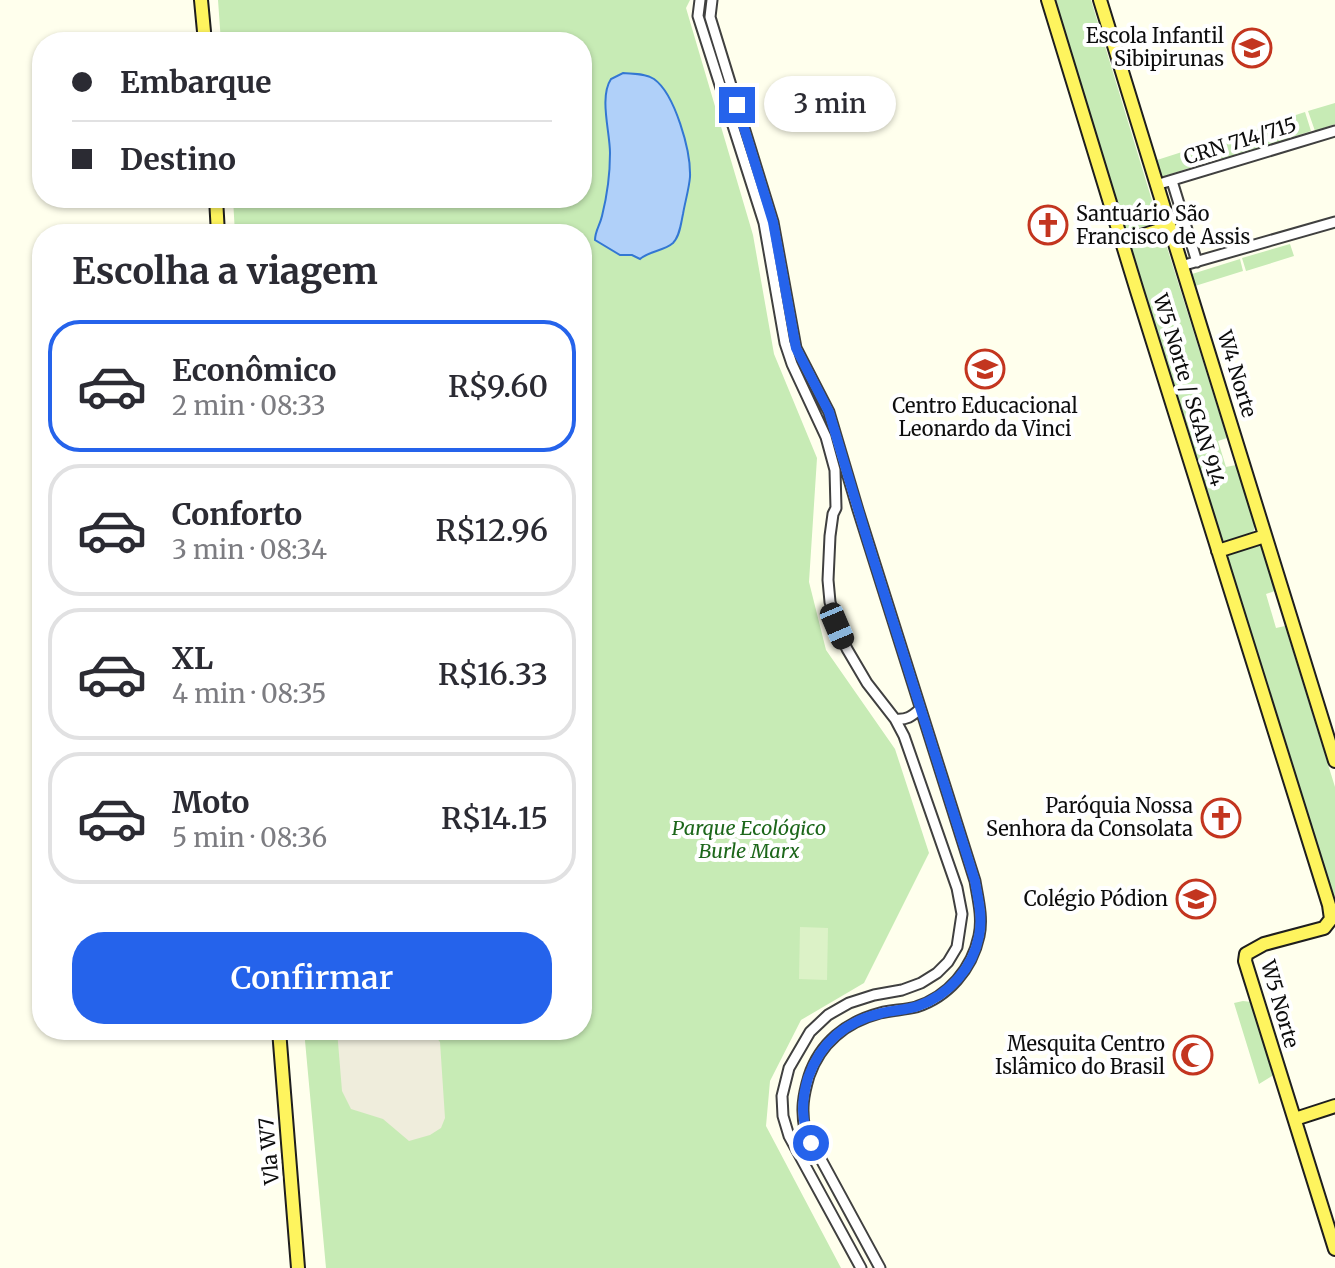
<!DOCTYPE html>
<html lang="pt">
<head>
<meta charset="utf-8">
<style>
	:root { --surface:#fff; --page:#f7f7f7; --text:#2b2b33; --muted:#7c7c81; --line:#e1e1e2; --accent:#2563eb }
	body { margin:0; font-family:Merriweather,serif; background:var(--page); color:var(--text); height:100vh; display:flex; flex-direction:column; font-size:30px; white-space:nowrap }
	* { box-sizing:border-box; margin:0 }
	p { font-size:26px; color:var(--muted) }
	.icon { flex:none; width:44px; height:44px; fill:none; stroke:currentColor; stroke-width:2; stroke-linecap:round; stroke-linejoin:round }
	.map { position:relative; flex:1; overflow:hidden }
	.side { position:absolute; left:32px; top:224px; width:560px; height:816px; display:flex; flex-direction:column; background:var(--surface); border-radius:32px; box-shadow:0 2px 6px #0004 }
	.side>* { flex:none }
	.banner { position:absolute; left:32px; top:32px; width:560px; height:176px; border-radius:32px; box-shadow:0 2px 6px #0004; display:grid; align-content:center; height:176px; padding:0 40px; background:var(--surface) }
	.end { position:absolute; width:36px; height:36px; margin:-18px; border:10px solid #2563eb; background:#fff; box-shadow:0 0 0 4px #fff }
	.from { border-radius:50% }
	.bubble { position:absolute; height:56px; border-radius:28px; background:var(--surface); box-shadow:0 2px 6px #0004; font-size:26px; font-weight:600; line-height:56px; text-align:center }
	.car { position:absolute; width:24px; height:48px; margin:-24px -12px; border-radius:10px; box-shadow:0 0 6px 2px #0007; background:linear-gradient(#222 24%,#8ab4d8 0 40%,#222 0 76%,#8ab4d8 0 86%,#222 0) }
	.banner b { display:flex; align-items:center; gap:28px; height:76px; font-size:30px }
	.banner b+b { border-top:2px solid var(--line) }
	.banner i { width:20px; height:20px; background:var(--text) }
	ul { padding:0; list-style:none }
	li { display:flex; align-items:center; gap:24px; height:132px; margin:0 16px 12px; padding:0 24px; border:4px solid var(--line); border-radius:32px }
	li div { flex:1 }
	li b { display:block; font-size:30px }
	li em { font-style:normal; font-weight:600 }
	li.selected { border-color:var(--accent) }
	li>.icon { width:72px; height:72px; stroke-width:1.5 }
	h2 { padding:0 40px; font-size:36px; line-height:96px }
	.action { display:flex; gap:16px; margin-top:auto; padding:16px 40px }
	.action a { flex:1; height:92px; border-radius:32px; background:var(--accent); color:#fff; font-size:32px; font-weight:600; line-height:92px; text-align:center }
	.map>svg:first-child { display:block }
</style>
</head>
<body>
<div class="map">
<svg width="1335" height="1268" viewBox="0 0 1335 1268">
	<rect width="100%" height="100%" fill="#ffffed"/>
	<path fill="#c7ebb5" d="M218 0H690L686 8 753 235 774 354 817 458 809 582 826 650 895 749 929 853 864 983 801 1020 770 1081 766 1126 841 1268H326L304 1030H582V234H235L233 198H582V42H221Z
		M1051 0H1091L1157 217 1155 223 1127 232 1124 230Z
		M1335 103V124L1315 131 1308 111Z
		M1305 112 1311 131 1266 146 1259 127Z
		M1257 128 1264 147 1222 160 1216 141Z
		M1207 144 1213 160 1162 177 1157 160Z
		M1157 234 1165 241 1227 438 1218 441 1226 467 1236 465 1254 523V530L1252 533 1224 541 1221 540 1128 250 1129 243Z
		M1290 244 1294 256 1246 271 1242 258Z
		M1240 259 1243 271 1195 286 1192 274Z
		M1261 543 1275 591 1266 594 1276 628 1285 626 1335 787V897L1329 896 1225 556V552Z
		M1243 1001 1252 1002 1275 1074 1259 1084 1234 1003Z"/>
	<path fill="#dcf2c7" d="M800 927 828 928 827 980 799 979Z"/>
	<path fill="#efeddc" d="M337 1030H430L440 1042 445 1118 441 1128 430 1135 409 1141 383 1119 351 1109 342 1091Z"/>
	<path fill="#b0d0f9" stroke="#3377d3" stroke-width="2" d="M623 73C633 74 645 73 654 79 675 94 691 151 690 177 689 189 685 202 683 214 681 223 680 236 673 243 664 251 649 251 640 259L632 255H620L595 240C595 231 600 225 602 216 607 196 610 174 610 153 610 132 599 97 611 79Z"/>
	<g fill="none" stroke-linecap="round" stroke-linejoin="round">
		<g stroke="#404040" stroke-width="13">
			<path id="minor" d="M700 0 698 16 764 223 785 343 792 364 826 437 835 470 836 508 833 514 830 536 828 580 830 602 837 626 847 649 867 683 895 719 904 736 957 888 962 914 957 947 948 962 937 973 921 983 902 990 874 995 849 1003 828 1015 810 1032 789 1068 782 1096 783 1116 789 1136 861 1268
				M712 0 710 17 773 222 796 348 829 412 858 510 975 881C978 899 983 918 979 936 972 969 948 997 916 1007 904 1010 892 1010 880 1013 846 1022 820 1043 809 1076 803 1096 801 1110 805 1130L880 1268
				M1172 181 1197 262
				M1156 185 1335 131
				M1181 266 1335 222
				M895 719C907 720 911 717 920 709"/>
		</g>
		<g stroke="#1e1e1e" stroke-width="16">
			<path id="major" d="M201 0 205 42
				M1048 0 1137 291 1329 905 1331 919 1324 928 1264 944 1246 954 1245 961 1335 1249
				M1100 0C1178 254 1256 507 1335 761
				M216 198 218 234
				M1122 242 1169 227
				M1218 551 1265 536
				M279 1030 298 1268
				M1295 1119 1335 1106"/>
		</g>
		<use href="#minor" stroke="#fff" stroke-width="9"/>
		<use href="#major" stroke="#fef45e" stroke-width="12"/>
	</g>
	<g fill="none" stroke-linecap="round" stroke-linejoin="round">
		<path stroke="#2563eb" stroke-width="10" d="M737 105 773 222 796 348 829 412 867 539 975 881C978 899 983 917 979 936 973 968 949 995 918 1006 907 1010 894 1010 882 1013 846 1021 820 1043 808 1078 801 1102 801 1121 811 1143"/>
	</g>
	<defs>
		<g id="school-ring" transform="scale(2)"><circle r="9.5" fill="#fff" stroke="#c3351f" stroke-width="1.5"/><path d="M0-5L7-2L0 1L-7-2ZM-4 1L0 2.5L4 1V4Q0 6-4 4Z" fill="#c3351f"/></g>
		<g id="church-ring" transform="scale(2)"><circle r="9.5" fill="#fff" stroke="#c3351f" stroke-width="1.5"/><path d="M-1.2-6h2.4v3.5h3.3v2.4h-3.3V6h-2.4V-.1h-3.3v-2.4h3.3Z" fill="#c3351f"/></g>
		<g id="mosque-ring" transform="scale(2)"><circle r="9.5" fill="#fff" stroke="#c3351f" stroke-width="1.5"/><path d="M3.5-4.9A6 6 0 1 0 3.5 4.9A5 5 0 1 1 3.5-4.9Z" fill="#c3351f"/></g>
	</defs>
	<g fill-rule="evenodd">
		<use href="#school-ring" x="1252" y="48"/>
		<use href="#church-ring" x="1048" y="225"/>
		<use href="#school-ring" x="985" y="369"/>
		<use href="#church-ring" x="1221" y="818"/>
		<use href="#school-ring" x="1196" y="899"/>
		<use href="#mosque-ring" x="1193" y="1055"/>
	</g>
	<g text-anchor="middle" stroke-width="8" stroke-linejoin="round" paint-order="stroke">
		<g font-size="20" fill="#0d0d0d" stroke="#fff" text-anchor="end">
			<text x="1224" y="43">Escola Infantil<tspan x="1224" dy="23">Sibipirunas</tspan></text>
			<text x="1076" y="221" text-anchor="start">Santuário São<tspan x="1076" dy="23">Francisco de Assis</tspan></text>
			<text x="985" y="413" text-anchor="middle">Centro Educacional<tspan x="985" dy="23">Leonardo da Vinci</tspan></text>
			<text x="1193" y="813">Paróquia Nossa<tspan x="1193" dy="23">Senhora da Consolata</tspan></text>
			<text x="1168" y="906">Colégio Pódion</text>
			<text x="1165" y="1051">Mesquita Centro<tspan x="1165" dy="23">Islâmico do Brasil</tspan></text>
		</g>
		<g font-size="20" fill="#0d0d0d" stroke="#fff">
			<text transform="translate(1240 141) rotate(-17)" y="7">CRN 714/715</text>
			<text transform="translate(1237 374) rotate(73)" y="7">W4 Norte</text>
			<text transform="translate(1189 390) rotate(73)" y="7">W5 Norte / SGAN 914</text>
			<text transform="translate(1280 1004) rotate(74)" y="7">W5 Norte</text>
			<text transform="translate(269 1151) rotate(-95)" y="7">Vla W7</text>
		</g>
		<g font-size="20" font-style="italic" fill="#1d671b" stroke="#fff">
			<text x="749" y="835">Parque Ecológico<tspan x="749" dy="23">Burle Marx</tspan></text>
		</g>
	</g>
</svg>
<i class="end from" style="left:811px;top:1143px"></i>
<i class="end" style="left:737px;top:105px"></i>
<div class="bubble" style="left:764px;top:76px;width:132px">3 min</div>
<i class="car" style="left:837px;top:626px;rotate:157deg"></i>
<div class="banner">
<b><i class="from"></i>Embarque</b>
<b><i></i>Destino</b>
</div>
<section class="side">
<h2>Escolha a viagem</h2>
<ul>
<li class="selected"><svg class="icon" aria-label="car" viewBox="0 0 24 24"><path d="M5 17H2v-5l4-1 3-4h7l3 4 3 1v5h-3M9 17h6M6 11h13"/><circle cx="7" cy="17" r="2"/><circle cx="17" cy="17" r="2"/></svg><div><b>Econômico</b><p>2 min · 08:33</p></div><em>R$9.60</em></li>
<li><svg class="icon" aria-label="car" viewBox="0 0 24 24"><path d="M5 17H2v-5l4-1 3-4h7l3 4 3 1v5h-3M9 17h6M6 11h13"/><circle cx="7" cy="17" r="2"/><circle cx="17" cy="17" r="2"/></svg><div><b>Conforto</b><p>3 min · 08:34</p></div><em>R$12.96</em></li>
<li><svg class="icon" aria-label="car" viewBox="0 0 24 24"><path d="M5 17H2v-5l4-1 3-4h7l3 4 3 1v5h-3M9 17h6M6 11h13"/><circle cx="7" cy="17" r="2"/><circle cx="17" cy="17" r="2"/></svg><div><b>XL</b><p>4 min · 08:35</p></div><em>R$16.33</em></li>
<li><svg class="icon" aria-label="car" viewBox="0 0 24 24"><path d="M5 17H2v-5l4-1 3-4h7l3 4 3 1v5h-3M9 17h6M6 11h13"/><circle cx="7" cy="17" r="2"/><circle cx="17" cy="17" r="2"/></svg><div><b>Moto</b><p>5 min · 08:36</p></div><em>R$14.15</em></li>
</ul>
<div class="action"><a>Confirmar</a></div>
</section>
</div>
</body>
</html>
